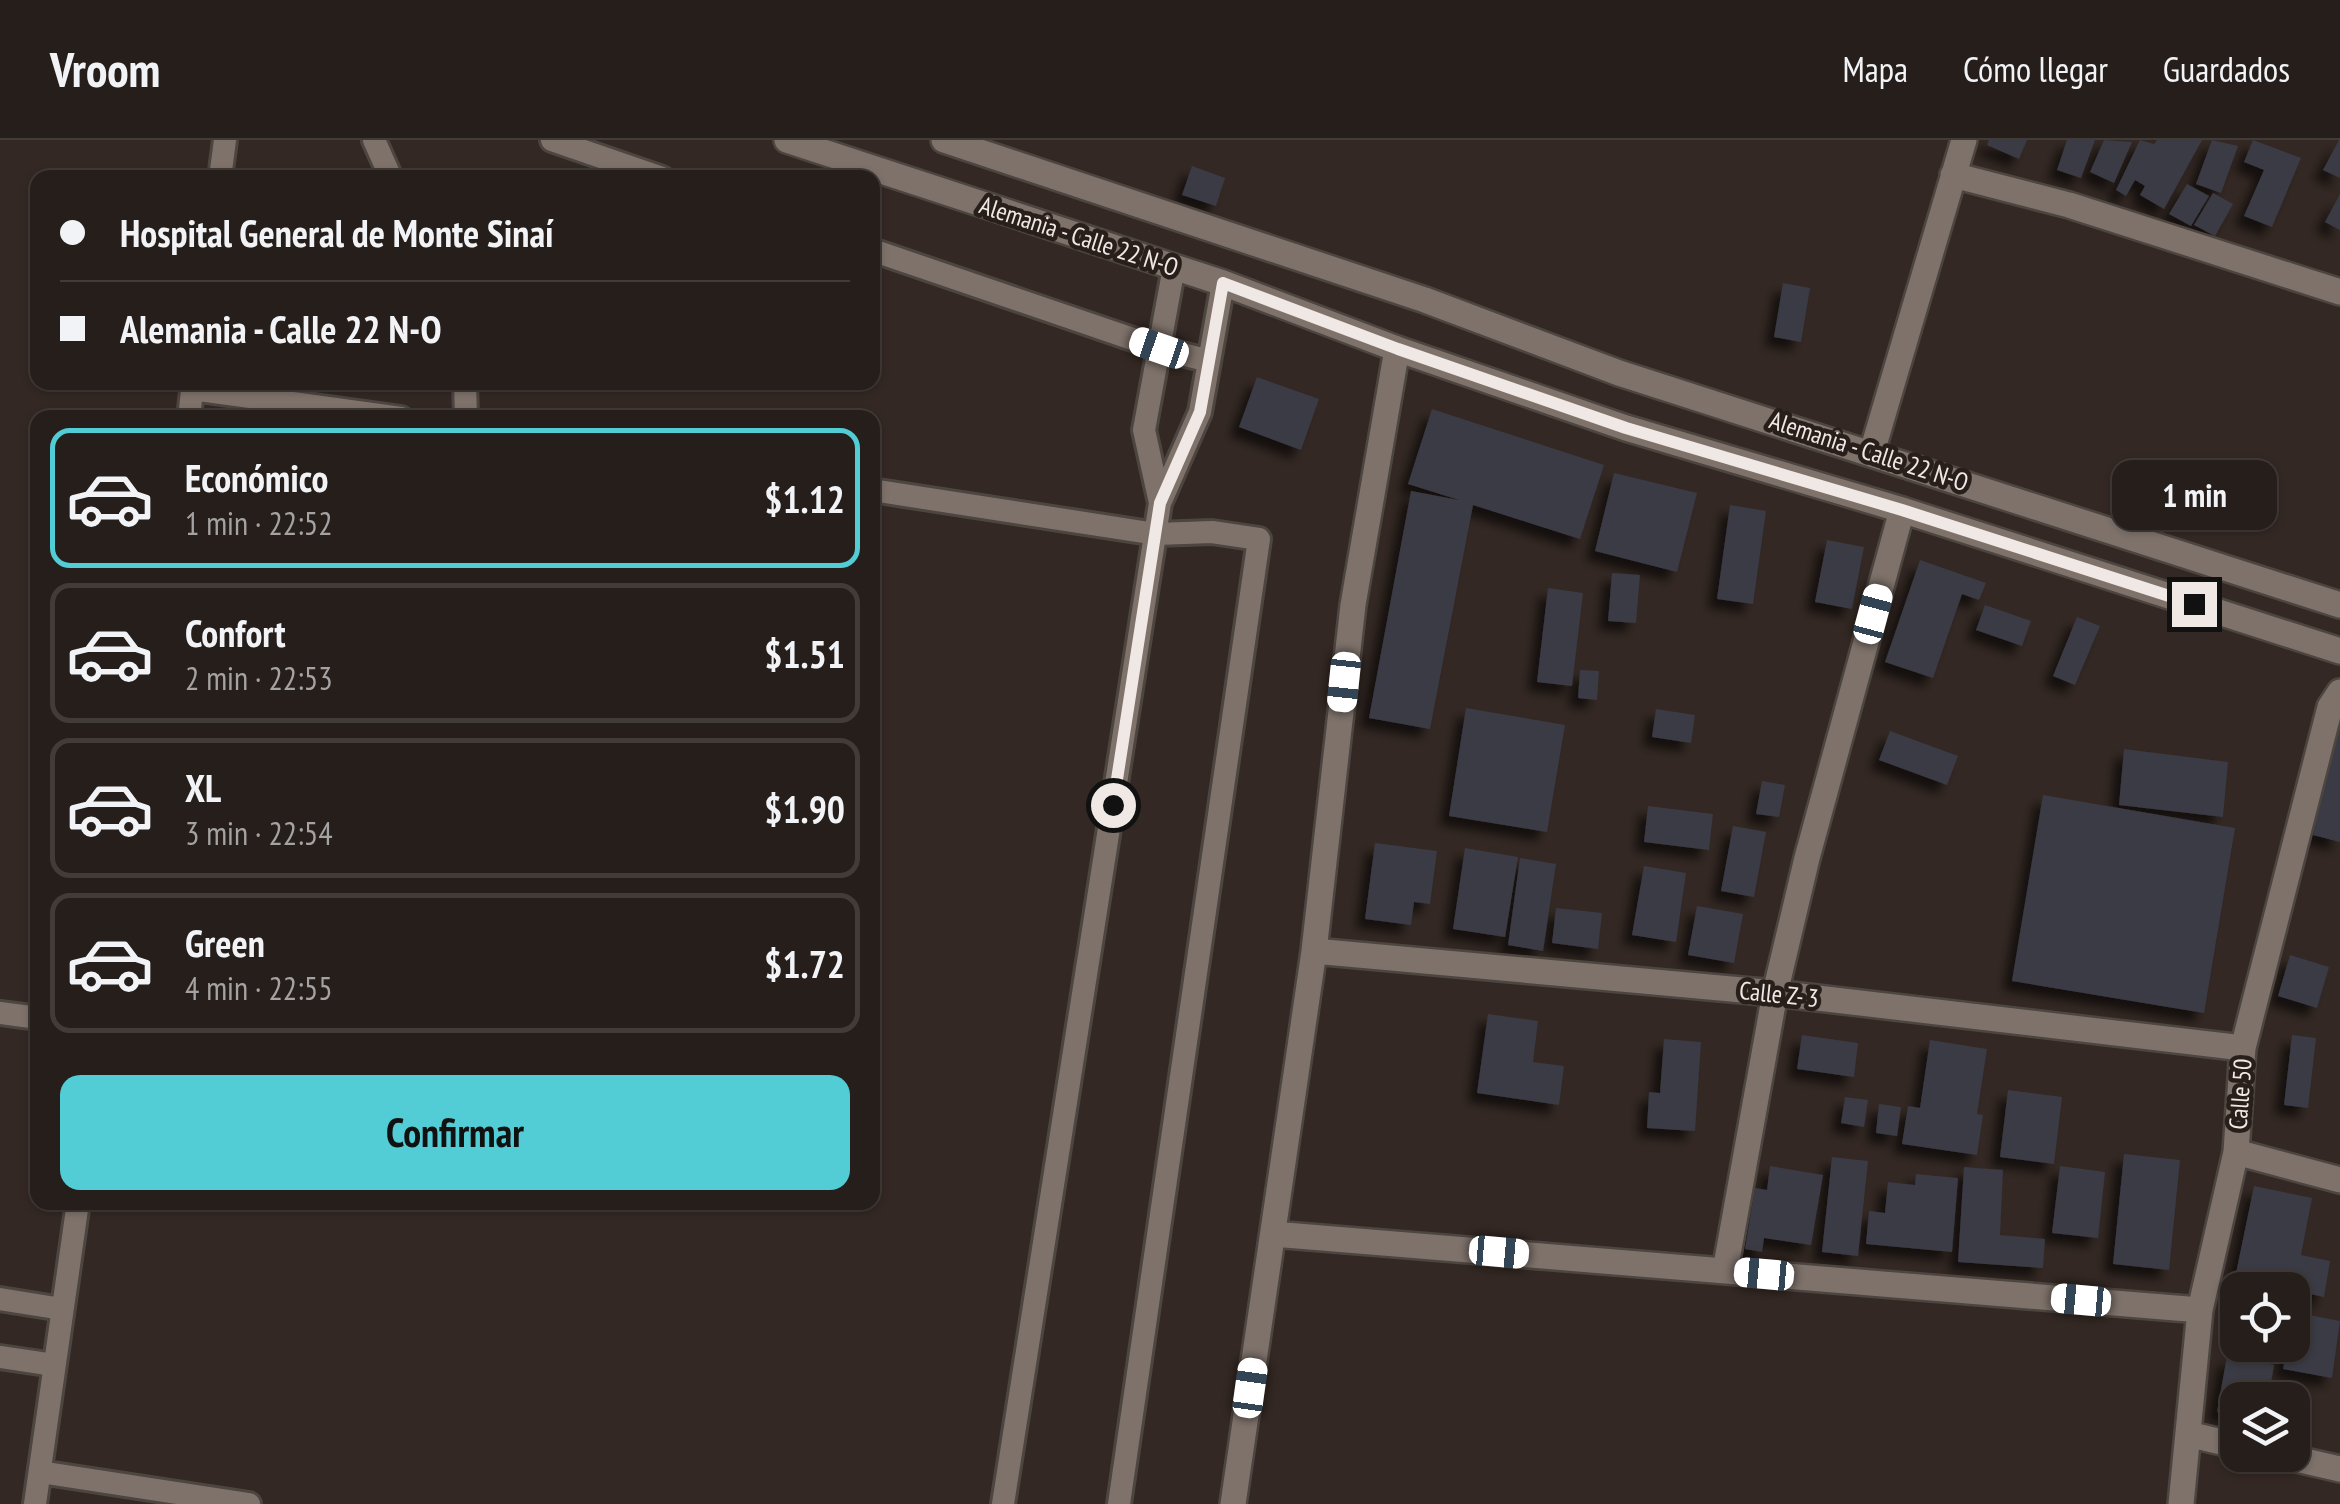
<!DOCTYPE html>
<html lang="es">
<head>
<meta charset="utf-8">
<style>
	:root { --surface:#261e1a; --page:#322b27; --text:#f1f3f6; --muted:#a4a2a2; --line:#423c39; --accent:#52ccd5 }
	body { margin:0; font-family:"PT Sans Narrow",sans-serif; background:var(--page); color:var(--text); height:100vh; display:flex; flex-direction:column; font-size:38px; white-space:nowrap }
	* { box-sizing:border-box; margin:0 }
	p { font-size:32px; color:var(--muted) }
	.icon { flex:none; width:55px; height:55px; fill:none; stroke:currentColor; stroke-width:2; stroke-linecap:round; stroke-linejoin:round }
	.map { position:relative; flex:1; overflow:hidden }
	.side { position:absolute; left:30px; top:270px; width:850px; height:800px; display:flex; flex-direction:column; background:var(--surface); border-radius:20px; box-shadow:0 2px 8px #0004,0 0 0 2px var(--line) }
	.side>* { flex:none }
	.top-card { position:absolute; left:30px; top:30px; width:850px; height:220px; border-radius:20px; box-shadow:0 2px 8px #0004,0 0 0 2px var(--line); display:grid; align-content:center; height:220px; padding:0 30px; background:var(--surface) }
	.controls { position:absolute; left:2220px; top:1132px; display:grid; gap:20px }
	.controls a { display:grid; place-items:center; width:90px; height:90px; border-radius:20px; background:var(--surface); box-shadow:0 2px 8px #0004,0 0 0 2px var(--line); font-size:50px }
	.end { position:absolute; width:45px; height:45px; margin:-22px; border:12px solid #f0e8e5; background:#111; box-shadow:0 0 0 5px #111 }
	.from { border-radius:50% }
	.bubble { position:absolute; height:70px; border-radius:20px; background:var(--surface); box-shadow:0 2px 8px #0004,0 0 0 2px var(--line); font-size:32px; font-weight:800; line-height:70px; text-align:center }
	.car { position:absolute; width:30px; height:60px; margin:-30px -15px; border-radius:12px; box-shadow:0 0 8px 2px #0007; background:linear-gradient(#fff 24%,#345 0 40%,#fff 0 76%,#345 0 86%,#fff 0) }
	.top-card b { display:flex; align-items:center; gap:35px; height:95px; font-size:38px }
	.top-card b+b { border-top:2px solid var(--line) }
	.top-card i { width:25px; height:25px; background:var(--text) }
	ul { padding:18px 0 0; list-style:none }
	li { display:flex; align-items:center; gap:30px; height:140px; margin:0 20px 15px; padding:0 10px; border:5px solid var(--line); border-radius:20px }
	li div { flex:1 }
	li b { display:block; font-size:38px }
	li em { font-style:normal; font-weight:800 }
	li.active { border-color:var(--accent) }
	li>.icon { width:90px; height:90px; stroke-width:1.5 }
	.action { display:flex; gap:20px; margin-top:auto; padding:20px 30px }
	.action a { flex:1; height:115px; border-radius:20px; background:var(--accent); color:#111; font-size:40px; font-weight:800; line-height:115px; text-align:center }
	header { display:flex; align-items:center; gap:60px; box-sizing:border-box; height:140px; padding:0 50px; background:var(--surface); border-bottom:2px solid var(--line) }
	header strong { font-size:48px }
	nav { display:flex; gap:55px; margin-inline-start:auto; font-size:35px }
	.map>svg:first-child { display:block }
</style>
</head>
<body>
<header>
<strong>Vroom</strong>
<nav><a>Mapa</a><a>Cómo llegar</a><a>Guardados</a></nav>
</header>
<div class="map">
<svg width="2340" height="1364" viewBox="0 0 2340 1364">
	<defs>
		<filter id="shadow"><feDropShadow dx="-9" dy="9" stdDeviation="5" flood-color="#0009"/></filter>
	</defs>
	<rect width="100%" height="100%" fill="#332823"/>
	<path fill="#3b3a45" filter="url(#shadow)" d="M1989 0H2027L2019 19 1987 5Z
		M2067 0H2095L2081 38 2057 30Z
		M2104 0 2132 2 2114 43 2090 32Z
		M2140 0 2154 4 2157 0H2202L2164 69 2140 55 2145 46 2135 40 2126 56 2116 50Z
		M2212 0 2238 6 2221 53 2196 44Z
		M2253 0 2301 18 2272 87 2244 76 2264 30 2244 22Z
		M2339 0H2340V38L2323 30Z
		M1192 26 1225 38 1216 66 1182 55Z
		M2187 44 2209 56 2191 86 2169 74Z
		M2213 53 2233 64 2215 96 2194 85Z
		M2340 54V90L2325 82Z
		M1783 143 1810 148 1801 202 1774 197Z
		M1257 237 1319 259 1301 310 1239 287Z
		M1432 269 1604 325 1580 399 1473 365 1430 589 1369 578 1411 351 1459 360 1408 344Z
		M1614 333 1697 353 1677 432 1595 411Z
		M1730 365 1766 371 1753 464 1717 459Z
		M1827 400 1864 407 1852 469 1815 462Z
		M1920 420 1986 443 1979 460 1962 454 1933 538 1885 522Z
		M1612 433 1640 435 1636 483 1608 481Z
		M1548 448 1583 453 1572 546 1537 542Z
		M1985 465 2031 481 2022 506 1976 490Z
		M2077 477 2100 486 2075 545 2053 536Z
		M1580 530 1599 531 1597 560 1578 558Z
		M1466 568 1565 585 1547 692 1449 676Z
		M1656 569 1695 575 1691 603 1652 597Z
		M2338 581H2340V702L2313 695Z
		M1890 591 1958 616 1947 645 1879 620Z
		M2124 609 2228 622 2223 677 2119 665Z
		M1762 641 1785 645 1779 677 1756 674Z
		M2043 655 2235 688 2204 873 2012 841Z
		M1648 666 1713 674 1709 710 1644 702Z
		M1733 686 1766 692 1754 757 1721 751Z
		M1375 703 1437 711 1430 764 1414 762 1411 785 1365 779Z
		M1465 708 1518 717 1505 797 1453 789Z
		M1520 718 1556 724 1543 811 1508 805Z
		M1644 726 1686 733 1676 802 1632 795Z
		M1697 766 1743 774 1734 823 1688 815Z
		M1556 768 1602 773 1598 809 1552 803Z
		M2290 815 2329 827 2317 868 2278 856Z
		M1488 874 1538 881 1533 922 1564 926 1559 965 1477 953Z
		M1802 895 1858 903 1854 937 1797 929Z
		M2292 895 2316 898 2308 968 2284 965Z
		M1664 899 1701 902 1695 991 1647 988 1649 952 1660 953Z
		M1930 900 1987 909 1977 974 1983 975 1977 1015 1902 1004 1908 966 1920 968Z
		M2008 950 2062 957 2054 1024 2000 1017Z
		M1845 957 1868 960 1864 987 1841 983Z
		M1879 964 1901 967 1897 996 1876 993Z
		M2124 1014 2180 1020 2169 1130 2113 1124Z
		M1832 1017 1868 1021 1858 1116 1822 1112Z
		M1770 1026 1823 1035 1811 1105 1764 1098 1762 1112 1745 1109 1755 1048 1767 1050Z
		M2060 1026 2105 1032 2098 1098 2052 1093Z
		M1964 1027 2003 1030 2000 1095 2045 1099 2043 1128 1958 1122Z
		M1916 1034 1958 1038 1952 1112 1866 1104 1869 1071 1885 1073 1888 1042 1915 1045Z
		M2254 1046 2312 1058 2301 1115 2330 1121 2324 1157 2235 1138Z
		M2294 1172 2340 1181 2332 1238 2283 1229 2288 1205H2292Z
		M2227 1216 2274 1225 2268 1260H2238V1276L2217 1272Z"/>
	<g fill="none" stroke-linecap="round" stroke-linejoin="round">
		<g stroke="#4d4540" stroke-width="28">
			<path id="service" d="M374 0 391 38
				M552 0 662 38
				M220 38 225 0
				M872 110 1159 208 1209 221
				M465 242 466 278
				M192 249 401 278
				M189 278 193 242
				M872 350 1156 394 1212 392 1259 399 1119 1364
				M1160 363 1144 290 1174 127
				M0 873 38 878
				M0 1159 62 1169
				M0 1217 54 1225
				M40 1332 249 1364
				M35 1364 78 1062
				M1003 1364 1160 363 1200 272 1223 143"/>
		</g>
		<g stroke="#4d4540" stroke-width="30">
			<path id="minor" d="M1953 35 2069 65 2340 152
				M1872 312 1964 0
				M1314 811 1775 853 2243 908
				M2236 1012 2340 1040
				M1273 1094 2200 1170
				M1725 1131 1775 853 1807 718 1902 370
				M2188 1294 2238 1306
				M2279 1315 2340 1329
				M1233 1364 1314 811 1353 465 1397 209
				M2181 1364 2200 1170 2236 1012 2243 908 2330 567 2340 552"/>
		</g>
		<g stroke="#4d4540" stroke-width="30">
			<path id="tertiary" d="M787 0 1223 143 1397 209 1626 288 1902 370 2340 511
				M944 0 1425 160 1619 233 2340 465"/>
		</g>
		<use href="#service" stroke="#7e726b" stroke-width="22"/>
		<use href="#minor" stroke="#7e726b" stroke-width="25"/>
		<use href="#tertiary" stroke="#7e726b" stroke-width="25"/>
	</g>
	<g fill="none" stroke-linecap="round" stroke-linejoin="round">
		<path stroke="#f0e8e5" stroke-width="12" d="M1113 665 1160 363 1200 272 1223 143 1398 209 1626 288 1902 370 2194 464"/>
	</g>
	<g text-anchor="middle" stroke-width="9" stroke-linejoin="round" paint-order="stroke">
		<g font-size="25" fill="#f0e8e5" stroke="#291f1a">
			<text transform="translate(1079 96) rotate(18)" y="9">Alemania - Calle 22 N-O</text>
			<text transform="translate(1869 311) rotate(18)" y="9">Alemania - Calle 22 N-O</text>
			<text transform="translate(1779 854) rotate(6)" y="9">Calle Z- 3</text>
			<text transform="translate(2240 954) rotate(-86)" y="9">Calle 50</text>
		</g>
	</g>
</svg>
<div class="controls">
<a><svg class="icon" aria-label="locate" viewBox="0 0 24 24"><circle cx="12" cy="12" r="6"/><path d="M12 2v4M12 18v4M2 12h4M18 12h4"/></svg></a>
<a><svg class="icon" aria-label="layers" viewBox="0 0 24 24"><path d="M12 4l9 5-9 5-9-5zM3 14l9 5 9-5"/></svg></a>
</div>
<i class="end from" style="left:1113px;top:665px"></i>
<i class="end" style="left:2194px;top:464px"></i>
<div class="bubble" style="left:2112px;top:320px;width:165px">1 min</div>
<i class="car" style="left:1159px;top:208px;rotate:289deg"></i>
<i class="car" style="left:1873px;top:474px;rotate:15deg"></i>
<i class="car" style="left:1344px;top:542px;rotate:186deg"></i>
<i class="car" style="left:1499px;top:1112px;rotate:95deg"></i>
<i class="car" style="left:1764px;top:1134px;rotate:275deg"></i>
<i class="car" style="left:2081px;top:1160px;rotate:275deg"></i>
<i class="car" style="left:1250px;top:1248px;rotate:8deg"></i>
<div class="top-card">
<b><i class="from"></i>Hospital General de Monte Sinaí</b>
<b><i></i>Alemania - Calle 22 N-O</b>
</div>
<section class="side">
<ul>
<li class="active"><svg class="icon" aria-label="car" viewBox="0 0 24 24"><path d="M5 17H2v-5l4-1 3-4h7l3 4 3 1v5h-3M9 17h6M6 11h13"/><circle cx="7" cy="17" r="2"/><circle cx="17" cy="17" r="2"/></svg><div><b>Económico</b><p>1 min · 22:52</p></div><em>$1.12</em></li>
<li><svg class="icon" aria-label="car" viewBox="0 0 24 24"><path d="M5 17H2v-5l4-1 3-4h7l3 4 3 1v5h-3M9 17h6M6 11h13"/><circle cx="7" cy="17" r="2"/><circle cx="17" cy="17" r="2"/></svg><div><b>Confort</b><p>2 min · 22:53</p></div><em>$1.51</em></li>
<li><svg class="icon" aria-label="car" viewBox="0 0 24 24"><path d="M5 17H2v-5l4-1 3-4h7l3 4 3 1v5h-3M9 17h6M6 11h13"/><circle cx="7" cy="17" r="2"/><circle cx="17" cy="17" r="2"/></svg><div><b>XL</b><p>3 min · 22:54</p></div><em>$1.90</em></li>
<li><svg class="icon" aria-label="car" viewBox="0 0 24 24"><path d="M5 17H2v-5l4-1 3-4h7l3 4 3 1v5h-3M9 17h6M6 11h13"/><circle cx="7" cy="17" r="2"/><circle cx="17" cy="17" r="2"/></svg><div><b>Green</b><p>4 min · 22:55</p></div><em>$1.72</em></li>
</ul>
<div class="action"><a>Confirmar</a></div>
</section>
</div>
</body>
</html>
